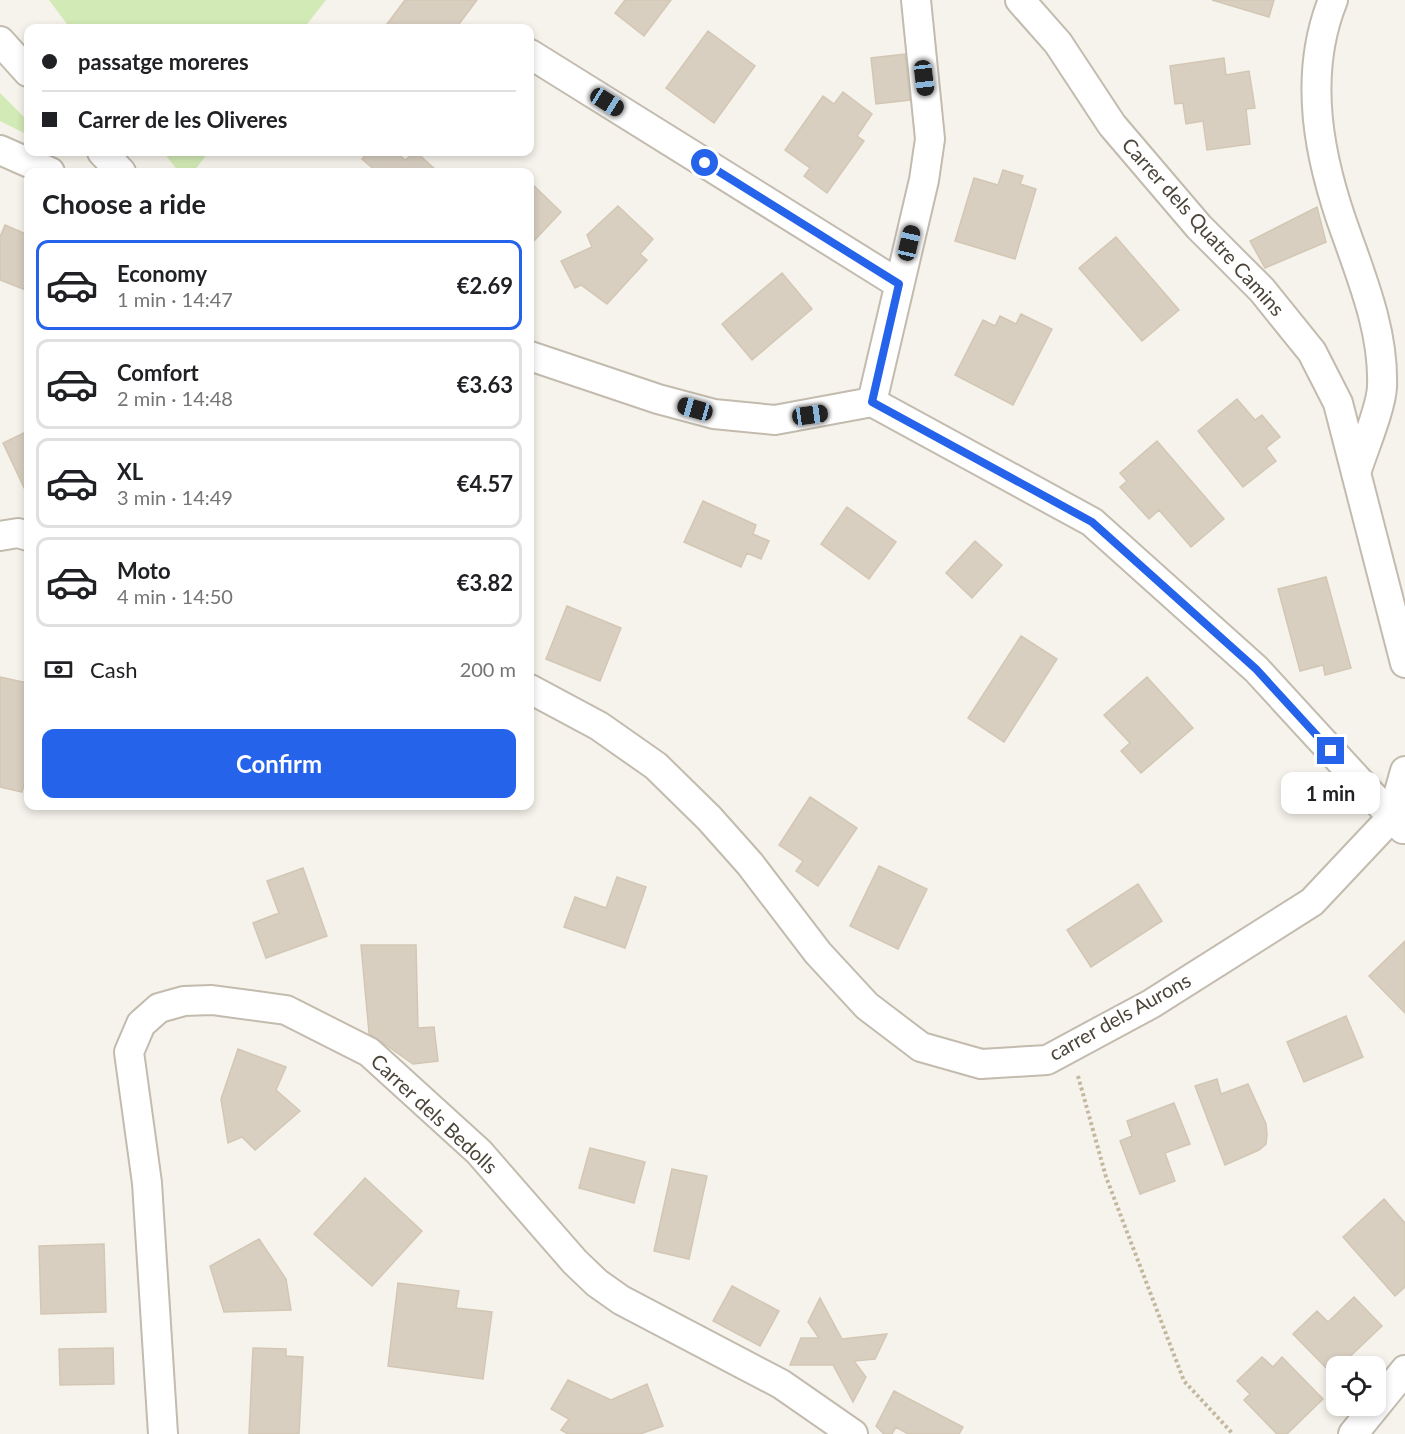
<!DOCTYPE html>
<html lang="en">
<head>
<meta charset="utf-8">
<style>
	:root { --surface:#fff; --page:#f2f2f2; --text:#202124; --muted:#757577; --line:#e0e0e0; --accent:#2563eb }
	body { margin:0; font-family:Lato,sans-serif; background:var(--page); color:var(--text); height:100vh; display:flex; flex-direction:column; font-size:22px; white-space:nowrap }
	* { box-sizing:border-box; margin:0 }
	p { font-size:20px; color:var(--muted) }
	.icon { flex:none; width:33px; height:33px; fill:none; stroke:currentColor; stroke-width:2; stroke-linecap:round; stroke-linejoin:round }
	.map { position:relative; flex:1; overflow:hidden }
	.sheet { position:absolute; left:24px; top:168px; width:510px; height:642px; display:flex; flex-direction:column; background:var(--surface); border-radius:12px; box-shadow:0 3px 9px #0003 }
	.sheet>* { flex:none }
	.hud { position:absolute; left:24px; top:24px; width:510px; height:132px; border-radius:12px; box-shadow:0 3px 9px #0003; display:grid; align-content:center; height:132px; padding:0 18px; background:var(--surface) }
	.fabs { position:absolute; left:1326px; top:1356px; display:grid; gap:12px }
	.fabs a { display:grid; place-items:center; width:60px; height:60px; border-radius:12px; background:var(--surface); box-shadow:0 3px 9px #0003; font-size:30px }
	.end { position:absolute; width:27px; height:27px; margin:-14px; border:8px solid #2563eb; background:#fff; box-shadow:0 0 0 3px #fff }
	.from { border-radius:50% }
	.bubble { position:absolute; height:42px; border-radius:12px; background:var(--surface); box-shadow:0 3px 9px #0003; font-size:20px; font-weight:700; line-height:42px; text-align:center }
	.car { position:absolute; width:18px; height:36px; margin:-18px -9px; border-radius:8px; box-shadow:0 0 4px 2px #0007; background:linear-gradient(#222 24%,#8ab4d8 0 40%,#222 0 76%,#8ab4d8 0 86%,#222 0) }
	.hud b { display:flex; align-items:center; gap:21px; height:57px; font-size:22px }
	.hud b+b { border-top:2px solid var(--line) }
	.hud i { width:15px; height:15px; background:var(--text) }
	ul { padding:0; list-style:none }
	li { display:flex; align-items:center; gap:18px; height:90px; margin:0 12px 9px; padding:0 6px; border:3px solid var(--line); border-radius:12px }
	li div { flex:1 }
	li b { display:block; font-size:22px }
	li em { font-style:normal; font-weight:700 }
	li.selected { border-color:var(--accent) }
	li>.icon { width:54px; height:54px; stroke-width:1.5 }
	h2 { padding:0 18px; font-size:27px; line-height:72px }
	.pay { display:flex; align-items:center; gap:15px; height:66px; padding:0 18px; font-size:22px }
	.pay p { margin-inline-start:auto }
	.button { display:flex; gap:12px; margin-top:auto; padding:12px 18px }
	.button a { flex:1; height:69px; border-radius:12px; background:var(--accent); color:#fff; font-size:24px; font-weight:700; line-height:69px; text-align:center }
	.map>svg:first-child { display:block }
</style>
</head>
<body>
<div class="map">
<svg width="1405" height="1434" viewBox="0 0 1405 1434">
	<rect width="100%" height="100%" fill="#f6f3ec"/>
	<path fill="#d2eab5" d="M49 0H326L304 28H70Z
		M0 93 28 121V135L0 121Z
		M163 152H209L193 172H179Z"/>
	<path fill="#d8cfc1" stroke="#d3c7b4" stroke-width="1.5" d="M405 0H477L456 28H384Z
		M625 0H671L644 36 615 13Z
		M1212 0H1274L1269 17Z
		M708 31 755 66 714 123 666 88Z
		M905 54 910 100 876 104 871 58Z
		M1224 58 1226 75 1249 71 1255 108 1246 109 1250 144 1207 150 1203 121 1186 124 1183 103 1175 104 1170 66Z
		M843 92 872 114 857 136 864 141 827 193 804 176 810 168 785 150 823 96 834 104Z
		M369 152H396L405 160 416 152 436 170 434 172H377L362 159Z
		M1003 170 1023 176 1020 184 1036 189 1015 259 955 241 974 178 998 185Z
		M530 182 561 212 530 245Z
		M618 206 653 239 640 254 647 260 607 304 581 285 575 288 561 261 592 247 587 235Z
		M1317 207 1326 242 1265 268 1250 241Z
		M5 225 28 235V291L0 280V237Z
		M1116 237 1179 310 1142 341 1079 268Z
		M782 273 812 309 752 360 722 324Z
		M1021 314 1052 329 1013 405 955 375 983 320 995 326 1000 316 1016 324Z
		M1237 399 1255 420 1262 415 1280 437 1266 448 1276 461 1243 487 1198 431Z
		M28 431V496L3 443Z
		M1157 441 1224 519 1191 547 1159 510 1149 519 1120 487 1127 481 1120 473Z
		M703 501 756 525 753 534 769 541 761 559 747 553 741 567 684 542Z
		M847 507 896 542 869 579 821 544Z
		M975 541 1002 565 972 598 946 573Z
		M1326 577 1351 668 1325 675 1323 665 1300 671 1278 589Z
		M567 606 621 628 600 681 546 659Z
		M1021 636 1057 659 1004 742 968 718Z
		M0 677 28 683V770L22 792 0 787Z
		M1147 677 1193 728 1141 773 1121 751 1130 743 1104 715Z
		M810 797 857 828 818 886 796 871 803 861 779 845Z
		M879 866 927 889 898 949 850 926Z
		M303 868 327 936 266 958 253 923 279 913 267 881Z
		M617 877 646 887 625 948 564 927 575 897 606 908Z
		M1138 884 1162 921 1091 967 1067 930Z
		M1405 941V1013L1369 976Z
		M361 945H416L418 1028 434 1027 438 1061 413 1064 369 1033Z
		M1346 1016 1363 1057 1304 1082 1287 1042Z
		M238 1049 286 1067 276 1090 300 1111 255 1150 242 1137 228 1143 221 1099Z
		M1217 1079 1221 1094 1248 1084 1266 1124 1267 1135 1266 1144 1259 1150 1225 1165 1195 1086Z
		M1174 1103 1190 1144 1165 1153 1175 1181 1140 1194 1120 1141 1132 1136 1127 1121Z
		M590 1148 645 1162 634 1203 579 1188Z
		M672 1169 707 1176 689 1259 654 1251Z
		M365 1178 422 1231 372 1286 314 1234Z
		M1384 1199 1405 1223V1287L1395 1296 1343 1237Z
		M259 1239 286 1279 291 1310 224 1312 210 1266Z
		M104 1244 106 1312 41 1314 39 1246Z
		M398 1283 459 1291 456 1308 492 1312 483 1379 388 1366Z
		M732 1286 779 1311 760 1346 713 1321Z
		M1354 1297 1382 1326 1340 1366H1336L1332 1374 1293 1334 1317 1311 1328 1322Z
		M820 1298 842 1339 887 1334 875 1359 854 1361 866 1377 853 1402 833 1365H790L801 1338H819L808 1322Z
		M113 1348 114 1384 60 1385 59 1349Z
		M253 1348 286 1349V1356L303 1357 299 1434H249Z
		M1262 1357 1273 1367 1282 1357 1323 1399 1287 1434H1277L1244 1400 1250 1394 1237 1381Z
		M568 1380 611 1400 647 1384 663 1426 640 1434H568L561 1430 569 1419 551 1409Z
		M894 1391 963 1427 959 1434H908L896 1427 892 1434H884L876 1426Z"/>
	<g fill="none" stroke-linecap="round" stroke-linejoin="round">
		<g stroke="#c2bbae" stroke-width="32">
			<path id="street" d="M1020 0 1058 43 1112 125 1199 227 1262 290 1312 352 1338 403 1405 663
				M1333 0C1302 77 1319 160 1347 236 1364 284 1384 334 1382 387 1381 408 1364 448 1357 470
				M0 41 28 72
				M530 54 899 284
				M0 150 50 172
				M102 152 121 172
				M530 356 658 399 714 414 775 420 872 402 1092 522 1256 669 1403 829
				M872 402 924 180 930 139 916 0
				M0 536 18 533 28 536
				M530 689 599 726 656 766 709 818 750 864 818 953 867 1006 921 1047 981 1064 1047 1060 1151 1004 1312 902 1392 817 1405 771
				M163 1434 147 1183 129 1052 141 1024 159 1008 184 1001 212 1000 286 1010 369 1052 479 1152 575 1262 597 1283 621 1300 781 1384 853 1434
				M1353 1434 1405 1370"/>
		</g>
		<path stroke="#c4b79f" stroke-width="4" stroke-dasharray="3 3" stroke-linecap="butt" d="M1078 1076 1106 1177 1184 1381 1233 1434"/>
		<use href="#street" stroke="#fff" stroke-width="28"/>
	</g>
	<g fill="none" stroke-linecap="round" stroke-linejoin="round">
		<path stroke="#2563eb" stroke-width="8" d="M705 163 899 284 872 402 1092 522 1256 669 1331 751"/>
	</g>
	<g text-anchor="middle" stroke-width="6" stroke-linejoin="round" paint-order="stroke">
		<g font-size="20" fill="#4b4439" stroke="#fff">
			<text transform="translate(1203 227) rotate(48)" y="7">Carrer dels Quatre Camins</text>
			<text transform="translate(1120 1017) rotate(-29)" y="7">carrer dels Aurons</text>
			<text transform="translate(434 1114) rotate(43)" y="7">Carrer dels Bedolls</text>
		</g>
	</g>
</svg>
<div class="fabs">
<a><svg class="icon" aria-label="locate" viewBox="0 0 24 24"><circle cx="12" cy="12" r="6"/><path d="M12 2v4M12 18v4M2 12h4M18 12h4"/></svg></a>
</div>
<i class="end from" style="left:705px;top:163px"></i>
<i class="end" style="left:1331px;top:751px"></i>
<div class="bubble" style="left:1281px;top:772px;width:99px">1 min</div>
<i class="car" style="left:924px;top:78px;rotate:173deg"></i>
<i class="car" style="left:607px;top:102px;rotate:122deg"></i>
<i class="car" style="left:909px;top:243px;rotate:13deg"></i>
<i class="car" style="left:695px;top:409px;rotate:286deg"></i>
<i class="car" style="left:810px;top:415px;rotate:82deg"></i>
<div class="hud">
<b><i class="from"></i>passatge moreres</b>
<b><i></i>Carrer de les Oliveres</b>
</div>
<section class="sheet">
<h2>Choose a ride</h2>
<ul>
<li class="selected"><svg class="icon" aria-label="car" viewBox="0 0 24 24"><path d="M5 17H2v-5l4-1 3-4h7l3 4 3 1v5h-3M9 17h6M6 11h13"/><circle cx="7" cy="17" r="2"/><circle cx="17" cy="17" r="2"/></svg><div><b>Economy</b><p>1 min · 14:47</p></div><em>€2.69</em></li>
<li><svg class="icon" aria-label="car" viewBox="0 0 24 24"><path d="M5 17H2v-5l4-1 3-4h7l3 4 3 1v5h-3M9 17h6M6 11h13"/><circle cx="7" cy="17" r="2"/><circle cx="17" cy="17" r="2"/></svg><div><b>Comfort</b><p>2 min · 14:48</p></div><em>€3.63</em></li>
<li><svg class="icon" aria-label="car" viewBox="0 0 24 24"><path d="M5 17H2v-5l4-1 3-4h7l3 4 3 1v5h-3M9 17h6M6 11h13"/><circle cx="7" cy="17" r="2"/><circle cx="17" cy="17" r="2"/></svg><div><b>XL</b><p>3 min · 14:49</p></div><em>€4.57</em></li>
<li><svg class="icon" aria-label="car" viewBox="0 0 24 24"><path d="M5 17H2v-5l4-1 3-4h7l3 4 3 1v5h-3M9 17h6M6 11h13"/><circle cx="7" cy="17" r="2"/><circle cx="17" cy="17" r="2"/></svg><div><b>Moto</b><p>4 min · 14:50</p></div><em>€3.82</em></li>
</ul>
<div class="pay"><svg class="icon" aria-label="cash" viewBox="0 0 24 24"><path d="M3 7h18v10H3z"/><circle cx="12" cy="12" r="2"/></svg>Cash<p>200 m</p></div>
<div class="button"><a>Confirm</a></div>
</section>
</div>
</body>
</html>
